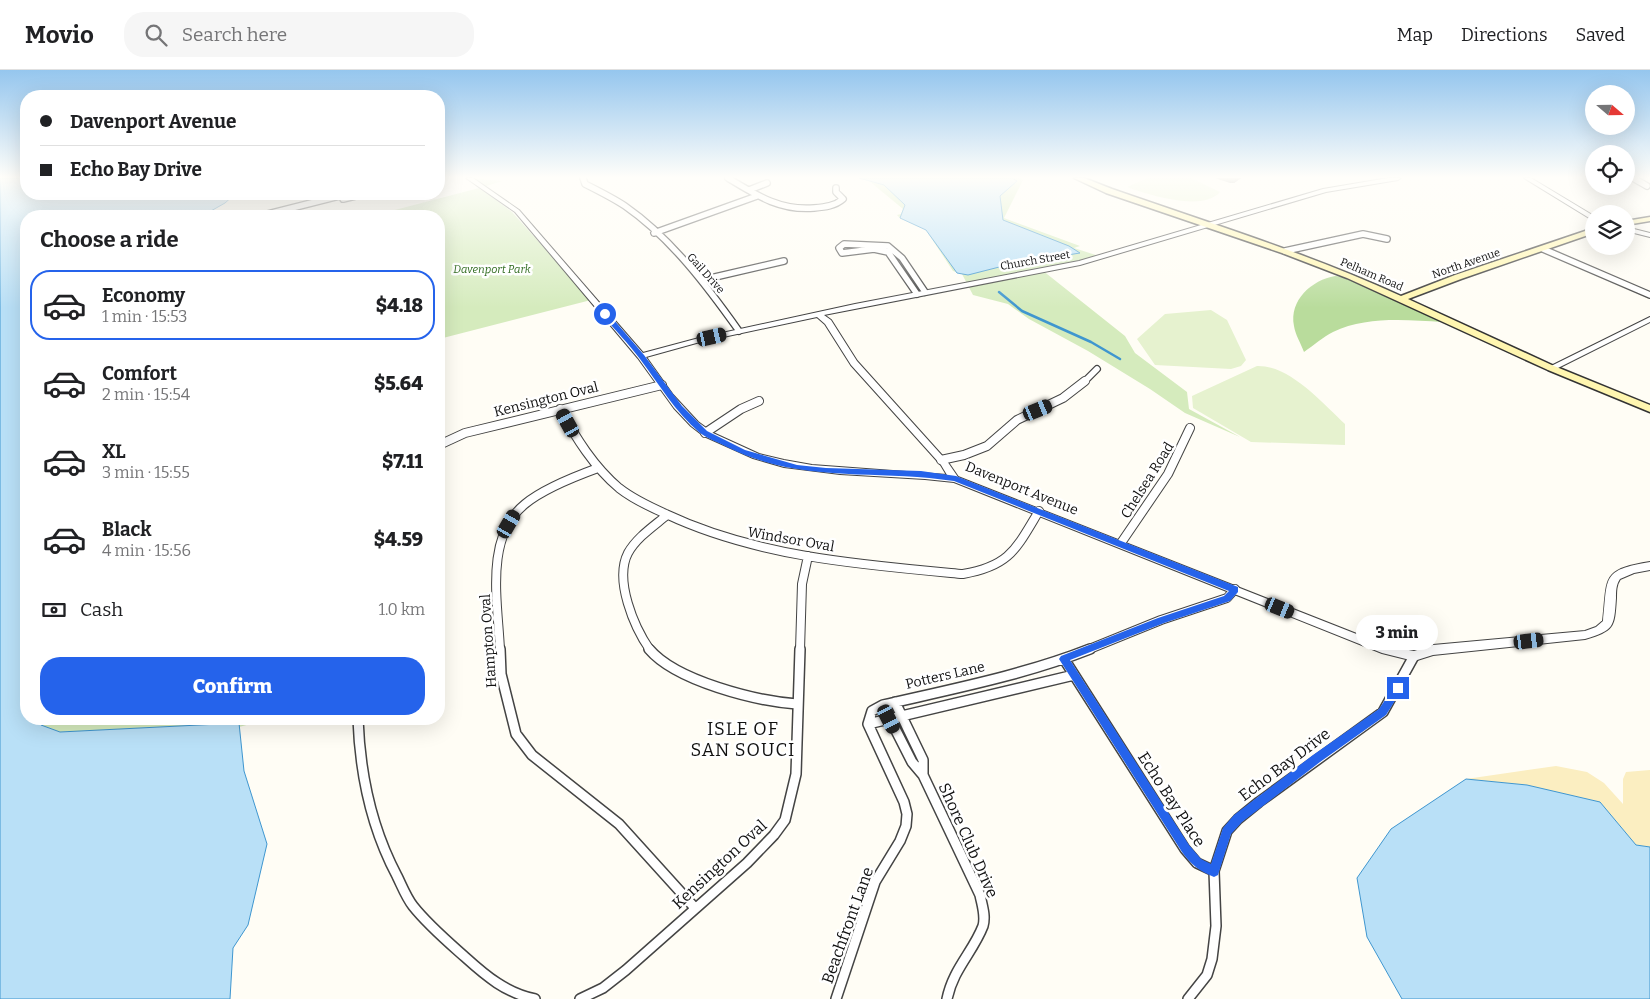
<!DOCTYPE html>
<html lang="en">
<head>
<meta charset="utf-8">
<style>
	:root { --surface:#fff; --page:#f6f6f6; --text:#202124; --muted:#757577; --line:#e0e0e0; --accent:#2563eb }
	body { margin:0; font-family:Bitter,serif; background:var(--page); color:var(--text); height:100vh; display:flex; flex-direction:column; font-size:19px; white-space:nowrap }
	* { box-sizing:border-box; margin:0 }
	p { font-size:16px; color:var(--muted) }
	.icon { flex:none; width:28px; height:28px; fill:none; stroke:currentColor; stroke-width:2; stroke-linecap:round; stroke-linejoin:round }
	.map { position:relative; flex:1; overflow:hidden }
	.drawer { position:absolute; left:20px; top:140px; width:425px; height:515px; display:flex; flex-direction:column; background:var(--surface); border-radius:20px; box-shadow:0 5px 20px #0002 }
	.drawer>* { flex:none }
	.top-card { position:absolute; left:20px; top:20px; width:425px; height:110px; border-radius:20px; box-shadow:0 5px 20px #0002; display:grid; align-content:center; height:110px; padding:0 20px; background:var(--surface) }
	.needle { width:32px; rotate:110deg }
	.tools { position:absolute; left:1585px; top:15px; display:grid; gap:10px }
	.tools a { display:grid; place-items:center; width:50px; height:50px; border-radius:50%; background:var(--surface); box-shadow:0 5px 20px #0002; font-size:25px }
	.end { position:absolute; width:22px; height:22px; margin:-11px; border:6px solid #2563eb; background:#fff; box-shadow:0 0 0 2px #fff }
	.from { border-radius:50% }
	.bubble { position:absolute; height:35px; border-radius:18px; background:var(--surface); box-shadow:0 5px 20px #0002; font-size:16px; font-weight:800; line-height:35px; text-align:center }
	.car { position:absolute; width:15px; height:30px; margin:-15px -8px; border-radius:6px; box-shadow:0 0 4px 1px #0007; background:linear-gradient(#222 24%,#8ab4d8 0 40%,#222 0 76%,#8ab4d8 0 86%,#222 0) }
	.top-card b { display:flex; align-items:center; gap:18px; height:48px; font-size:19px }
	.top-card b+b { border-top:1px solid var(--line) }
	.top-card i { width:12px; height:12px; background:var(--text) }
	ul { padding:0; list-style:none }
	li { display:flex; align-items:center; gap:15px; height:70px; margin:0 10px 8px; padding:0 10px; border:2px solid transparent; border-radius:20px }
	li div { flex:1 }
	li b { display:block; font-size:19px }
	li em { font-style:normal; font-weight:800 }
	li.current { border-color:var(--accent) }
	li>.icon { width:45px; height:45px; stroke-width:1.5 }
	h2 { padding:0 20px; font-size:22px; line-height:60px }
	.pay { display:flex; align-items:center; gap:12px; height:55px; padding:0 20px; font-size:19px }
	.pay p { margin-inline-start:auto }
	.primary-button { display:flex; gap:10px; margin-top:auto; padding:10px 20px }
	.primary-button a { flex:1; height:58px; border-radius:20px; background:var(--accent); color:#fff; font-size:20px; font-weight:800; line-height:58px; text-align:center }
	header { display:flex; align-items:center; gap:30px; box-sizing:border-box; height:70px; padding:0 25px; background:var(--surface); border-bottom:1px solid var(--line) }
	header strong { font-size:24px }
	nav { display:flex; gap:28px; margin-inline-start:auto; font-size:18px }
	.search { width:350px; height:45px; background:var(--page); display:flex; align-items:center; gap:12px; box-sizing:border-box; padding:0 18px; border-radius:20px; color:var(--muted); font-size:19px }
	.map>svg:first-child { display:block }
</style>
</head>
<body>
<header>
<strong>Movio</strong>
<div class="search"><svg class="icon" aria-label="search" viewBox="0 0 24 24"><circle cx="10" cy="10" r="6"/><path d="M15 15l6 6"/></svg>Search here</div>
<nav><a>Map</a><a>Directions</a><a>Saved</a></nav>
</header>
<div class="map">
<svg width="1650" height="929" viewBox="0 0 1650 929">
	<rect width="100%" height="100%" fill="#fffdf5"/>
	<path fill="#d5ebbd" d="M467 108 502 111 480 118 512 142 591 230 439 269V146H372L479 118Z
		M859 108H1020L1023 110 1004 148 1080 176 1074 178 1102 187 1042 200 1125 266 1135 283 1187 322 1189 339 1240 367 1185 343 1150 319 1088 281 1029 249 1008 234 973 225 962 204 953 201 926 160 900 148 897 145 901 144 903 139 868 110Z
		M42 649H255L254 653 239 657 238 653 60 662 41 655Z"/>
	<path fill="#b9dc9c" d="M1335 206 1346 207 1442 252C1407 250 1366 246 1333 262 1323 267 1314 275 1304 282 1301 274 1295 264 1294 256 1289 230 1312 210 1335 206Z"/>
	<path fill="#fbeec1" d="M1556 696 1587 702 1604 713 1623 734V709L1626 702 1650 700V777L1636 775 1600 732 1527 715 1466 709Z"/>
	<path fill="#e6f2cf" d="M1148 108H1191L1220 122C1203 142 1149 125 1127 117Z
		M1211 240 1227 250 1246 290 1241 296 1231 299 1155 295 1137 269 1165 244Z
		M1257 296C1290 295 1322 333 1345 354V375L1251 372 1193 338 1192 326Z"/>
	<path fill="#b9e0f7" stroke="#3f96cf" d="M0 108H26V124H235L225 133 202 146H26V649H42L41 655 60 662 239 653 244 701 267 774 248 855 233 878 230 929H0Z
		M859 108H1012L1017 111 1000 126 1003 150 1069 176 1080 183 1011 194 968 205 957 203 926 160 900 148 905 135 884 115Z
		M1466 709 1527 715 1600 732 1636 775 1650 777V929H1402L1367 867 1357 808 1391 759Z"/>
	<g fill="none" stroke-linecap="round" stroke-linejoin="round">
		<path stroke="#3f96cf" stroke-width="2.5" d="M999 222 1022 241 1091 272 1120 289"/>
		<g stroke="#444" stroke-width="8">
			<path id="minor-far2" d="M583 108 585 114C599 121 613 128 625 136 671 168 707 216 739 261
				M728 108C756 125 780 141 814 138 825 137 835 136 843 129L836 122V118
				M1633 108 1647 116
				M749 120 767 113
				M343 129 364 124
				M260 146 347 124
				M654 163 757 126
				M1543 179 1650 225
				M1285 181 1363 164 1387 169
				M702 210 784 191
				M917 224 888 182 874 179 842 183 839 178 844 174 888 176 902 188 925 222
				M1083 313 1097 299"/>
		</g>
		<g stroke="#444" stroke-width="10">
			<path id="minor-far1" d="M560 339C576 368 594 397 619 418 633 429 650 437 666 444 757 487 863 495 963 504 1010 496 1016 479 1039 441
				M705 363 741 339 759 331
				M439 375 465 363 662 315
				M941 390 964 385 987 376 1017 350 1063 328 1085 311
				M1121 473 1168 404 1190 358
				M500 580C498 533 484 467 525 434 543 419 576 406 598 398
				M650 580C634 557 614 510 628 483 637 467 654 456 667 445
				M800 580 802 514 808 486
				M1087 580 1161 550 1227 528 1235 519"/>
		</g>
		<g stroke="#444" stroke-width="12">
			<path id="minor" d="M500 579 501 604 516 664 532 685 619 754 695 838
				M649 579C676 611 756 631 797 634
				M1064 589 1185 779 1197 793 1214 801
				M895 632 923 690V705
				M883 635 912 692 923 705 980 825C982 835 986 846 983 856 973 882 953 899 947 929
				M358 649C360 704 371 757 397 806 402 816 406 827 413 836 428 855 447 871 465 887 486 906 506 923 535 929
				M868 654 872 641 883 635C952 619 1024 605 1090 579
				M868 654 1074 605
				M580 929 603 918 626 900 747 793 774 765 785 750 796 704 800 579
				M836 929 875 812 900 771 906 756 907 744 904 732 868 654
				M1188 929 1207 905 1212 889 1216 856 1214 801 1227 761 1238 749 1259 732 1383 642 1414 586"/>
		</g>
		<g stroke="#444" stroke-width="2">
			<path id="tertiary" d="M466 108H473L519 140 643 283 699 268 855 234 1079 191 1323 119 1388 108H1401L1398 110 1326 122 1080 195 824 245 831 250 857 291 947 391 958 407 1387 576 1414 581 1433 575 1585 561 1596 557 1603 551C1608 507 1601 500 1650 492V500L1634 503 1620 509C1616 515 1616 521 1616 528 1614 558 1614 560 1585 569L1433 585 1414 591 1382 583 954 412 925 409 840 404 784 397 753 388 704 366 691 356 674 338 638 288 515 142ZM817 247 825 254 851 295 941 395 947 405 812 395 784 390 759 384 713 363 698 352 673 325 646 287 700 272Z
				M1524 108H1531L1594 146V151Z
				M1626 157 1650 163V167L1626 161Z
				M1650 247V252L1554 300H1548L1547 298Z"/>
		</g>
		<g stroke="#333" stroke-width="3">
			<path id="secondary" d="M1074 108H1084L1112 119C1209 153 1307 183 1401 226L1455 205 1594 158V163L1461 209 1408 229 1554 296 1650 335V342L1548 300 1347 208 1282 183 1106 123Z
				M1650 147V151L1626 155V151Z"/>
		</g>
		<use href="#minor-far2" stroke="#fff" stroke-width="5.5"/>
		<use href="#minor-far1" stroke="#fff" stroke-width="8"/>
		<use href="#minor" stroke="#fff" stroke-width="9"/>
		<use href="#tertiary" fill="#fff" fill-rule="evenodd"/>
		<use href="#secondary" fill="#fff6b0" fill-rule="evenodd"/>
	</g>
	<path fill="#4d4742" d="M1215 108H1241L1234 113H1230Z"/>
	<path fill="#3f3936" d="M1236 108H1241L1234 113Z"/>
	<linearGradient id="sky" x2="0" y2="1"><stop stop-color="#95c6ee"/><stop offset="0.45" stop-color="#fffefa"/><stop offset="1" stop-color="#fffefa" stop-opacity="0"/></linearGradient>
	<rect width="1650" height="238" fill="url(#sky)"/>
	<path fill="#2563eb" d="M603 243H608L644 285 682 336 707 361 745 380 797 395 826 398 921 401 956 406 1238 517V522L1230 531 1164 553 1070 590 1189 775 1201 789 1211 794 1223 758 1234 745 1313 685 1379 639 1395 615H1402L1403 618 1386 645 1320 692 1242 752 1231 764 1218 805 1214 807C1200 801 1191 795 1182 782L1059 589 1061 586 1158 548 1224 526 1229 521 954 411C876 399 801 414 727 377 718 372 708 369 700 363 675 342 659 314 640 289 629 274 615 260 603 246Z"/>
	<g text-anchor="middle" stroke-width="5" stroke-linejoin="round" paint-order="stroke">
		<g font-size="11" fill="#111" stroke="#fff">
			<text transform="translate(1035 190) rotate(-10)" y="4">Church Street</text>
			<text transform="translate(1466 193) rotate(-19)" y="4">North Avenue</text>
			<text transform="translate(706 203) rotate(48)" y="4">Gail Drive</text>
			<text transform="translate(1372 204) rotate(23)" y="4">Pelham Road</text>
		</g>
		<g font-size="11" font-style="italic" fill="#2f6b1f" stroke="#fff">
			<text x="492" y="203">Davenport Park</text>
		</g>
		<g font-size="14" fill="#111" stroke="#fff">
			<text transform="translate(546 329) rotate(-14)" y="5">Kensington Oval</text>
			<text transform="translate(1147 410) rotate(-58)" y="5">Chelsea Road</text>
			<text transform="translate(1022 418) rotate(22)" y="5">Davenport Avenue</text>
			<text transform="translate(791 469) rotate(10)" y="5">Windsor Oval</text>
			<text transform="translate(488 571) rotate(-94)" y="5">Hampton Oval</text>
			<text transform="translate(945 605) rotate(-13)" y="5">Potters Lane</text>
		</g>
		<g font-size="16" fill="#111" stroke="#fff">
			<text transform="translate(1284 694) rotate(-37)" y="6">Echo Bay Drive</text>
			<text transform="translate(1172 729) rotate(57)" y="6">Echo Bay Place</text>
			<text transform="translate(969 770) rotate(66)" y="6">Shore Club Drive</text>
			<text transform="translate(719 794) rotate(-43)" y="6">Kensington Oval</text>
			<text transform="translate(847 855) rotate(-70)" y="6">Beachfront Lane</text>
		</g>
		<g font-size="18" letter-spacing="1" fill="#111" stroke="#fff">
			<text x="743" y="665">ISLE OF<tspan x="743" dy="21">SAN SOUCI</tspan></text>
		</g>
	</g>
</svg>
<div class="tools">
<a><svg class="needle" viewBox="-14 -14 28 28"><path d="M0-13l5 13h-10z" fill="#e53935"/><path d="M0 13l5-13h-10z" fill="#757577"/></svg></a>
<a><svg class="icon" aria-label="locate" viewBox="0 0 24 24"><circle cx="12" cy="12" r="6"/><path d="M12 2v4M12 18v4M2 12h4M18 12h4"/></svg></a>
<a><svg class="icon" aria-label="layers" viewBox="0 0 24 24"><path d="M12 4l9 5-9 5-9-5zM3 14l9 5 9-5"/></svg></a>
</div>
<i class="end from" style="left:605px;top:244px"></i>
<i class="end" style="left:1398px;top:618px"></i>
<div class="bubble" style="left:1356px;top:545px;width:82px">3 min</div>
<i class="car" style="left:712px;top:267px;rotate:77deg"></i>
<i class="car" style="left:1038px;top:340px;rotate:68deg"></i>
<i class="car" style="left:568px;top:353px;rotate:331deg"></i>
<i class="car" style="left:509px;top:454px;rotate:30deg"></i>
<i class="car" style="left:1280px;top:538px;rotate:112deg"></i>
<i class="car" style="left:1529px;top:571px;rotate:83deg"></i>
<i class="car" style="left:889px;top:649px;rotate:153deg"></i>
<div class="top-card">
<b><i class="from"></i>Davenport Avenue</b>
<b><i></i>Echo Bay Drive</b>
</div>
<section class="drawer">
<h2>Choose a ride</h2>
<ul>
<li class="current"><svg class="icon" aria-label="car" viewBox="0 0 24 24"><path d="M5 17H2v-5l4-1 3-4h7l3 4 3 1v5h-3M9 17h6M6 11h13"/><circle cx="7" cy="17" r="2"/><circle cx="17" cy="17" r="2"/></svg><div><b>Economy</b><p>1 min · 15:53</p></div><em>$4.18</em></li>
<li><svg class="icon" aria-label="car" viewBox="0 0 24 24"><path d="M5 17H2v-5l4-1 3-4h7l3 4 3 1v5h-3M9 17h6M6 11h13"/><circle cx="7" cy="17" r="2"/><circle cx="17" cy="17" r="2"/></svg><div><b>Comfort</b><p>2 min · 15:54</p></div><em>$5.64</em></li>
<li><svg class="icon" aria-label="car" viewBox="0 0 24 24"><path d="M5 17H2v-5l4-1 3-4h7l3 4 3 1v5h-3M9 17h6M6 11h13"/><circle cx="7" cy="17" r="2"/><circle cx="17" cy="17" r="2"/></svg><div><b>XL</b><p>3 min · 15:55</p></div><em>$7.11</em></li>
<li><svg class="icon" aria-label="car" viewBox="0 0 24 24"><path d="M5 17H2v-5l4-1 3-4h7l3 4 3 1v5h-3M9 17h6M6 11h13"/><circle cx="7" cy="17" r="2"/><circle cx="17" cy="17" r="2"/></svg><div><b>Black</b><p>4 min · 15:56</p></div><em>$4.59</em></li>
</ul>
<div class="pay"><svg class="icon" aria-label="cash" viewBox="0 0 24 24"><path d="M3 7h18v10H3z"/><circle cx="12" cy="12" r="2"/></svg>Cash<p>1.0 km</p></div>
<div class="primary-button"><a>Confirm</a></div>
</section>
</div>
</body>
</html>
